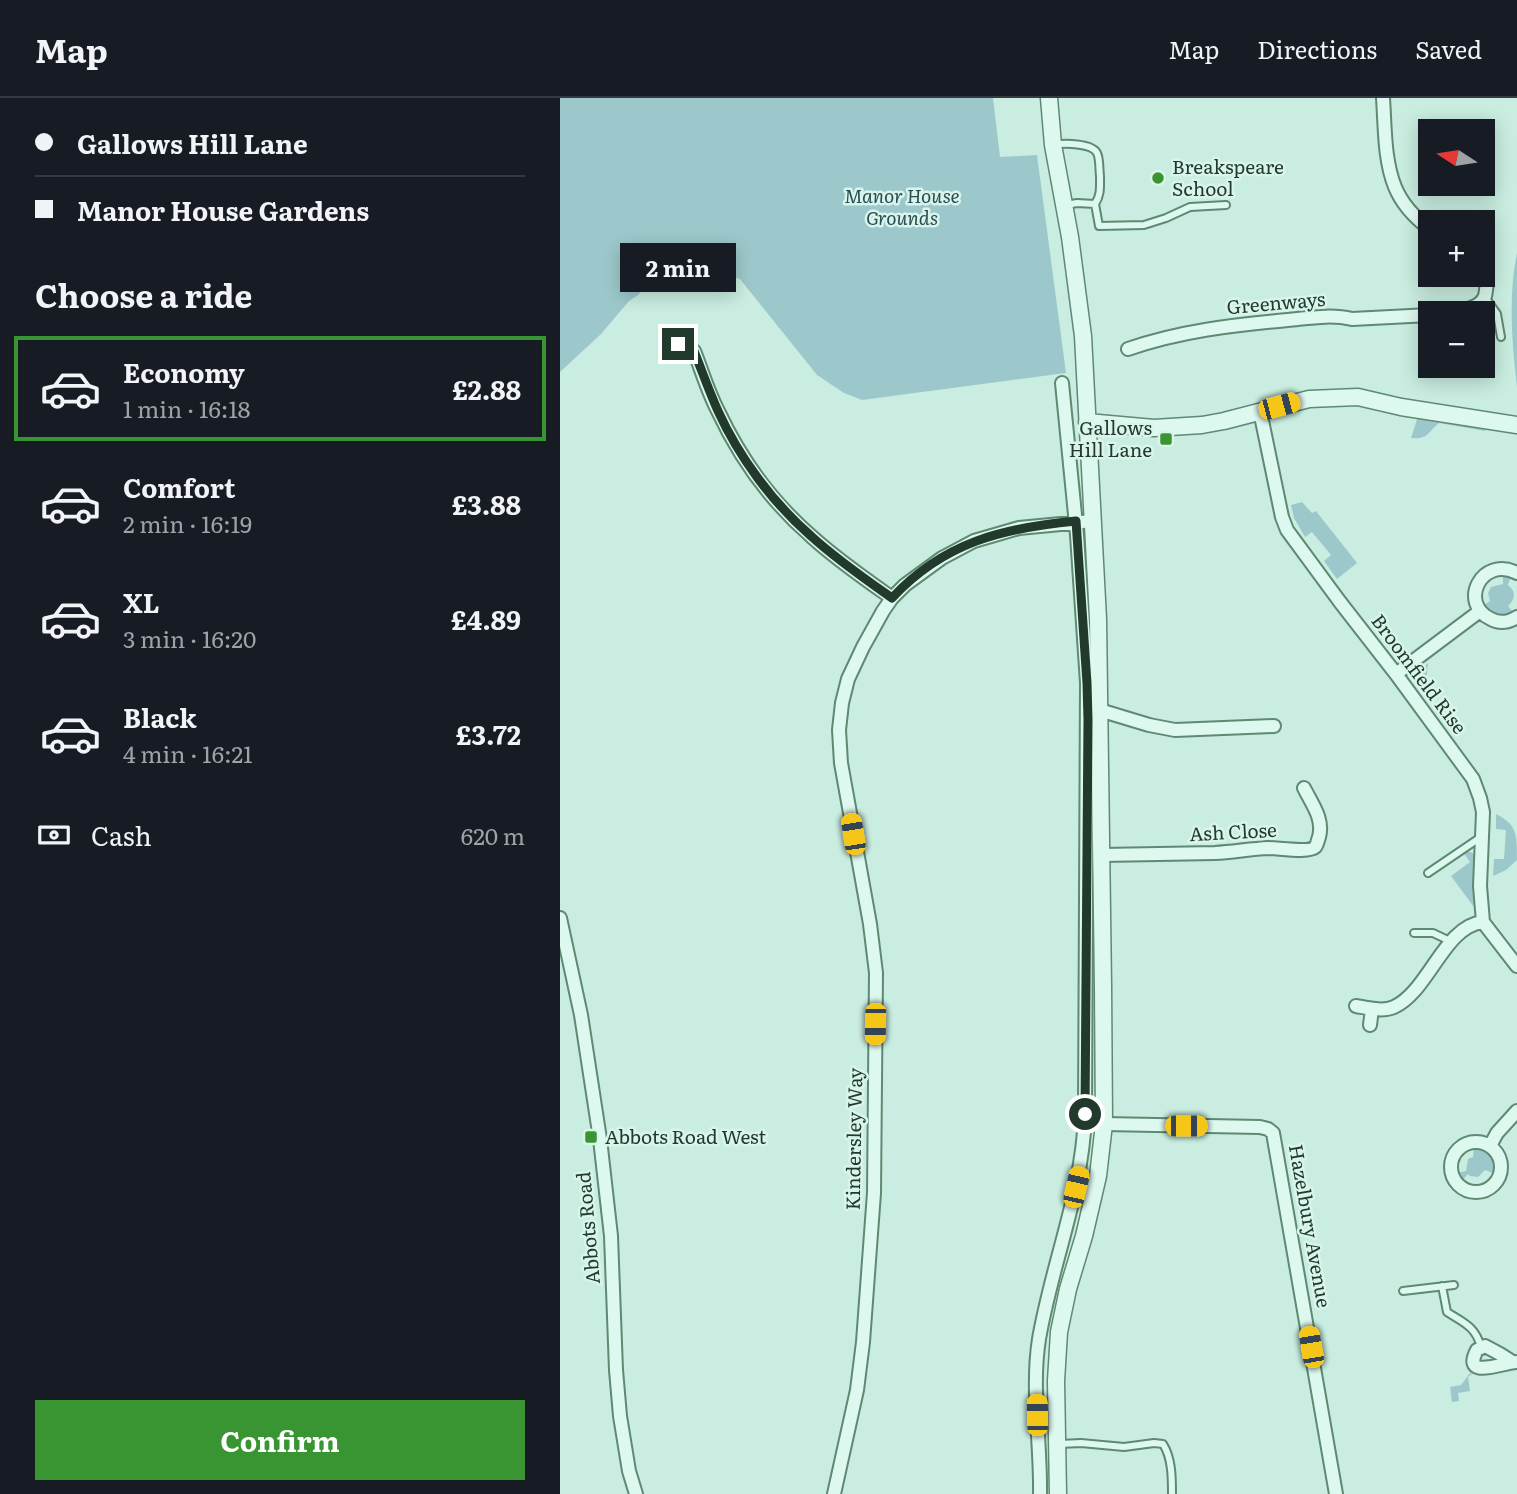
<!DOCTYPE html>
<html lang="en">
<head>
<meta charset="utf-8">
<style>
	:root { --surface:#171b24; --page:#20242c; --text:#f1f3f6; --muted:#9ea1a6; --line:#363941; --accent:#389531 }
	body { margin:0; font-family:Literata,serif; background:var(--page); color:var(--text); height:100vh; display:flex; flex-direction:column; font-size:26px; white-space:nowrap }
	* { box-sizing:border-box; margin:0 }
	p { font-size:23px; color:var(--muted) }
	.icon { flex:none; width:38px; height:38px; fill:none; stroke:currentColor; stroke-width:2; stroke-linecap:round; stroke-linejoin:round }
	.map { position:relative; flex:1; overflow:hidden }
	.side { display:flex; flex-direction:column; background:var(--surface); width:560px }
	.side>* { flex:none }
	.guide { display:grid; align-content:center; height:154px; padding:0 35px; background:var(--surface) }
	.needle { width:46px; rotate:282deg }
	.fabs { position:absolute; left:858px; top:21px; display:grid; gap:14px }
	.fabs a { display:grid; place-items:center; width:77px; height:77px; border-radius:0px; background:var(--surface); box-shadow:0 4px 18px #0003; font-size:35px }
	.end { position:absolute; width:32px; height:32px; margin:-16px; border:9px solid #213a2c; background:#fff; box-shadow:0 0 0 4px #fff }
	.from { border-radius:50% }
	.bubble { position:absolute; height:49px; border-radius:0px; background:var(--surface); box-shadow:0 4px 18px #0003; font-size:23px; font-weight:700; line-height:49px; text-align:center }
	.car { position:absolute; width:21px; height:42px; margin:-21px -10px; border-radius:9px; box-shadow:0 0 5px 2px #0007; background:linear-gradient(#f5c518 24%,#345 0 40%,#f5c518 0 76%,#345 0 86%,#f5c518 0) }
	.guide b { display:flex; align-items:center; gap:24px; height:66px; font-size:26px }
	.guide b+b { border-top:2px solid var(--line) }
	.guide i { width:18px; height:18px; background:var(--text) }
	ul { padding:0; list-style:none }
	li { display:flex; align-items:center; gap:21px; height:105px; margin:0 14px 10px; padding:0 21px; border:4px solid transparent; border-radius:0px }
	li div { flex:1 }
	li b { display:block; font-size:26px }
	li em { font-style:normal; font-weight:700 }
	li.active { border-color:var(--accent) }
	li>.icon { width:63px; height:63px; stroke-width:1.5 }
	h2 { padding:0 35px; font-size:32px; line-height:84px }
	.pay { display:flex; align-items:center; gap:18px; height:77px; padding:0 35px; font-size:26px }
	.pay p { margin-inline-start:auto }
	.button { display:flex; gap:14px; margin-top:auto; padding:14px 35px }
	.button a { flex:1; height:80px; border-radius:0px; background:var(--accent); color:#fff; font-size:28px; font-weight:700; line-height:80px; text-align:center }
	header { display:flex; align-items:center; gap:42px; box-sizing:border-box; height:98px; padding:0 35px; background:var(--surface); border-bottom:2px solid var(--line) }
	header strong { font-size:33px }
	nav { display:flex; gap:38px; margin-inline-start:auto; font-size:24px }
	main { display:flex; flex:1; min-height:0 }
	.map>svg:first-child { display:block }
</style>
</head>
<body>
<header>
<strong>Map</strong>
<nav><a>Map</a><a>Directions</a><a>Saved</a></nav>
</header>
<main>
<section class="side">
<div class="guide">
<b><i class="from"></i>Gallows Hill Lane</b>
<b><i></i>Manor House Gardens</b>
</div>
<h2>Choose a ride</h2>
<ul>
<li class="active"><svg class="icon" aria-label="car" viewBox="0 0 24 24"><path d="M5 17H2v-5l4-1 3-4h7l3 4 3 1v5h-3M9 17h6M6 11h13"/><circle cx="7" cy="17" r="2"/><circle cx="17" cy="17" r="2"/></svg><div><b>Economy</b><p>1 min · 16:18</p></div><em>£2.88</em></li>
<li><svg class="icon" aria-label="car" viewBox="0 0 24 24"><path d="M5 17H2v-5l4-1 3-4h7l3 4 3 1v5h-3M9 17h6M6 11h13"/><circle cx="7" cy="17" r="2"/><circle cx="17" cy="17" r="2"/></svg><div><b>Comfort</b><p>2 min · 16:19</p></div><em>£3.88</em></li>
<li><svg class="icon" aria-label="car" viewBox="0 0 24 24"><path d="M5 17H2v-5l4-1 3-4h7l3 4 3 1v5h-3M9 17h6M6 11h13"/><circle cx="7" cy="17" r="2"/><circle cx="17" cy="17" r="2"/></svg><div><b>XL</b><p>3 min · 16:20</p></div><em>£4.89</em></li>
<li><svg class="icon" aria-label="car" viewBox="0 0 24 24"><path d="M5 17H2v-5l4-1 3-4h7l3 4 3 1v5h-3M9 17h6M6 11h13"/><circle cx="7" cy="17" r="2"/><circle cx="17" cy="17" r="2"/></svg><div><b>Black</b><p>4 min · 16:21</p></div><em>£3.72</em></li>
</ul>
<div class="pay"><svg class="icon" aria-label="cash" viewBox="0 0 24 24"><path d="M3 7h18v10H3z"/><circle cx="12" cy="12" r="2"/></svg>Cash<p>620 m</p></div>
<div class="button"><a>Confirm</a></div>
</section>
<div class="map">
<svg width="957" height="1396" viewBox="0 0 957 1396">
	<rect width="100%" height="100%" fill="#c9ede0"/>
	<path fill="#9dc8cb" d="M0 0H433L440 59 477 57 506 275 302 302 284 295 257 277 180 181 132 166 104 167 78 197 69 203 41 236 0 274Z
		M957 155V289C952 246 948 197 957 155Z
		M858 318 926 328 925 333 879 325C868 334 868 342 851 340Z
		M742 404 752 415 756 413 797 465 777 481 764 463 771 457 752 434 745 439 734 420 731 407Z
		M943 476 951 478 948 487C956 494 956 500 948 508L953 514C941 519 933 517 924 507L930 503 928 495 931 489 943 486Z
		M868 565 865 595 856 581 858 575Z
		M936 716C957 727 957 735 957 762L946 772 933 778 934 761H944L946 732 936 731Z
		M907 753 913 755 917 760 913 793 914 809 891 778 910 764 903 754Z
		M914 1048C930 1050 937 1061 935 1076L925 1072 918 1079 910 1078 908 1076 901 1084 896 1075 906 1073 908 1061 913 1059Z
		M910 1275 912 1276 908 1279 910 1293 898 1295 899 1303 892 1304 890 1289 901 1287Z"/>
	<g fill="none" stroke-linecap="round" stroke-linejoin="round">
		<g stroke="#5f8972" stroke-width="10">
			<path id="service" d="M494 47C504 45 532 45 537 55 540 61 539 71 540 78 540 89 541 97 535 106L517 105 506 107
				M535 106 539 128 584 127 606 120 630 109 666 107
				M925 199 937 216 941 239
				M868 775 921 739
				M854 835H873L892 844
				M882 1188 887 1214C904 1225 915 1228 921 1249
				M843 1193 894 1187
				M499 1346 521 1345 564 1349 594 1345 603 1346C612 1360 612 1380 612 1396"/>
		</g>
		<g stroke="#5f8972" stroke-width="16">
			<path id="minor" d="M823 0C825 28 824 62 835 89 842 106 855 120 870 131
				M884 215C897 213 920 212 925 198 926 194 926 190 927 186L920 177
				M118 246 134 253C142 273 148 294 158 313 180 360 212 404 251 438 276 461 305 481 332 500
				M568 251C620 233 673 227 728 222 749 220 771 216 792 221L870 217
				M700 313 722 419 727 432 780 504 836 576 913 681 920 700 923 714 920 788 923 824 957 868
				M957 475C921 457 898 506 931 521 940 526 949 524 957 519
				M836 576 920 513
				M540 614H546L589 627 615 632 714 628
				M542 757C580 756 617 756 655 755 673 754 690 751 708 750 718 750 750 755 755 749 757 748 758 741 759 739 764 721 752 706 744 690
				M0 820 21 917 40 1041 51 1138 56 1272 60 1318 69 1373 76 1396
				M796 908C808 910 823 914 834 909 869 893 884 828 923 824
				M810 927 812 911
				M544 1026 700 1029 708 1031 713 1035 776 1396
				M891 1069a25 25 0 1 1 50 0a25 25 0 1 1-50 0Z
				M930 1048 937 1035 957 1013
				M951 1263 940 1256 925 1248 917 1252C900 1284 947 1263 957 1264
				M274 1396 297 1292 303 1244 314 1095 316 875 310 826 281 665 279 632 282 605 288 581 303 549 323 513 332 500 345 487 382 460 414 443 459 430 532 423
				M480 1396C481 1345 471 1292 479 1241 492 1165 523 1093 525 1016L527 585 517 437 502 285"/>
		</g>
		<g stroke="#5f8972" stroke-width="19">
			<path id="tertiary" d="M489 0 493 47 510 139 523 238 538 521 543 888 544 1026 538 1078 524 1138 508 1191 499 1234 496 1283 498 1396
				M527 324 594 330 642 327 664 323 749 301 798 299 841 309 957 327"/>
		</g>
		<use href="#service" stroke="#ddf8ee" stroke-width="6"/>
		<use href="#minor" stroke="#ddf8ee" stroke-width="12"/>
		<use href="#tertiary" stroke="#ddf8ee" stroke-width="16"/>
	</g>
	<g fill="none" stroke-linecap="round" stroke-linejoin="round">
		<path stroke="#213a2c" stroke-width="9" d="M118 246 134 253C142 273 149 293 158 313 179 359 212 404 251 438 276 461 305 481 332 500 384 444 443 430 516 423L527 585 528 622 525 1016"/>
	</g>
	<g fill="#389531" stroke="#d9f5eb" stroke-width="2.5">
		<circle cx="598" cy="80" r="7"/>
		<rect x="599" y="334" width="14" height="14" rx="3.5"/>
		<rect x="24" y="1032" width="14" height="14" rx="3.5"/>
	</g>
	<g text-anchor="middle" stroke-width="5" stroke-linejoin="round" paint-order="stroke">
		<g font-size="19" fill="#213a2c" stroke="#d9f5eb" text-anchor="start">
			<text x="612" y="76">Breakspeare<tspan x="612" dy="22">School</tspan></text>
			<text x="592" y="337" text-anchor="end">Gallows<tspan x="592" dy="22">Hill Lane</tspan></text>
			<text x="45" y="1046">Abbots Road West</text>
		</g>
		<g font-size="19" font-style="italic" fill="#294d55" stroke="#d9f5eb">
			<text x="342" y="105">Manor House<tspan x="342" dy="22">Grounds</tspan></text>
		</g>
		<g font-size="19" fill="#213a2c" stroke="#d9f5eb">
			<text transform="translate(716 205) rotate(-5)" y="7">Greenways</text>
			<text transform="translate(859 576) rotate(53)" y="7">Broomfield Rise</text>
			<text transform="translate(673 734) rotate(-3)" y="7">Ash Close</text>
			<text transform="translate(294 1041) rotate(-89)" y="7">Kindersley Way</text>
			<text transform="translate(750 1128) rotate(80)" y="7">Hazelbury Avenue</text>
			<text transform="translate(28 1130) rotate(-95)" y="7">Abbots Road</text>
		</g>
	</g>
</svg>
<div class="fabs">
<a><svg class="needle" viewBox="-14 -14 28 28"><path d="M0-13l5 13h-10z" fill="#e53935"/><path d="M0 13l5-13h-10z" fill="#9ea1a6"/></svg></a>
<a>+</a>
<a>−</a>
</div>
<i class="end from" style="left:525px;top:1016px"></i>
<i class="end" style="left:118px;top:246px"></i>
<div class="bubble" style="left:60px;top:145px;width:116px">2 min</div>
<i class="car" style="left:719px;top:308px;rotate:75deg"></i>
<i class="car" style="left:293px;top:736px;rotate:351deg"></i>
<i class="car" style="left:315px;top:926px;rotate:181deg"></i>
<i class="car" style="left:626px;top:1028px;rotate:90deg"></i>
<i class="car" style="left:516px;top:1089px;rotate:13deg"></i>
<i class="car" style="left:751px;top:1249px;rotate:350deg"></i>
<i class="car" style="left:477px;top:1317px;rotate:359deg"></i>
</div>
</main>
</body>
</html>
